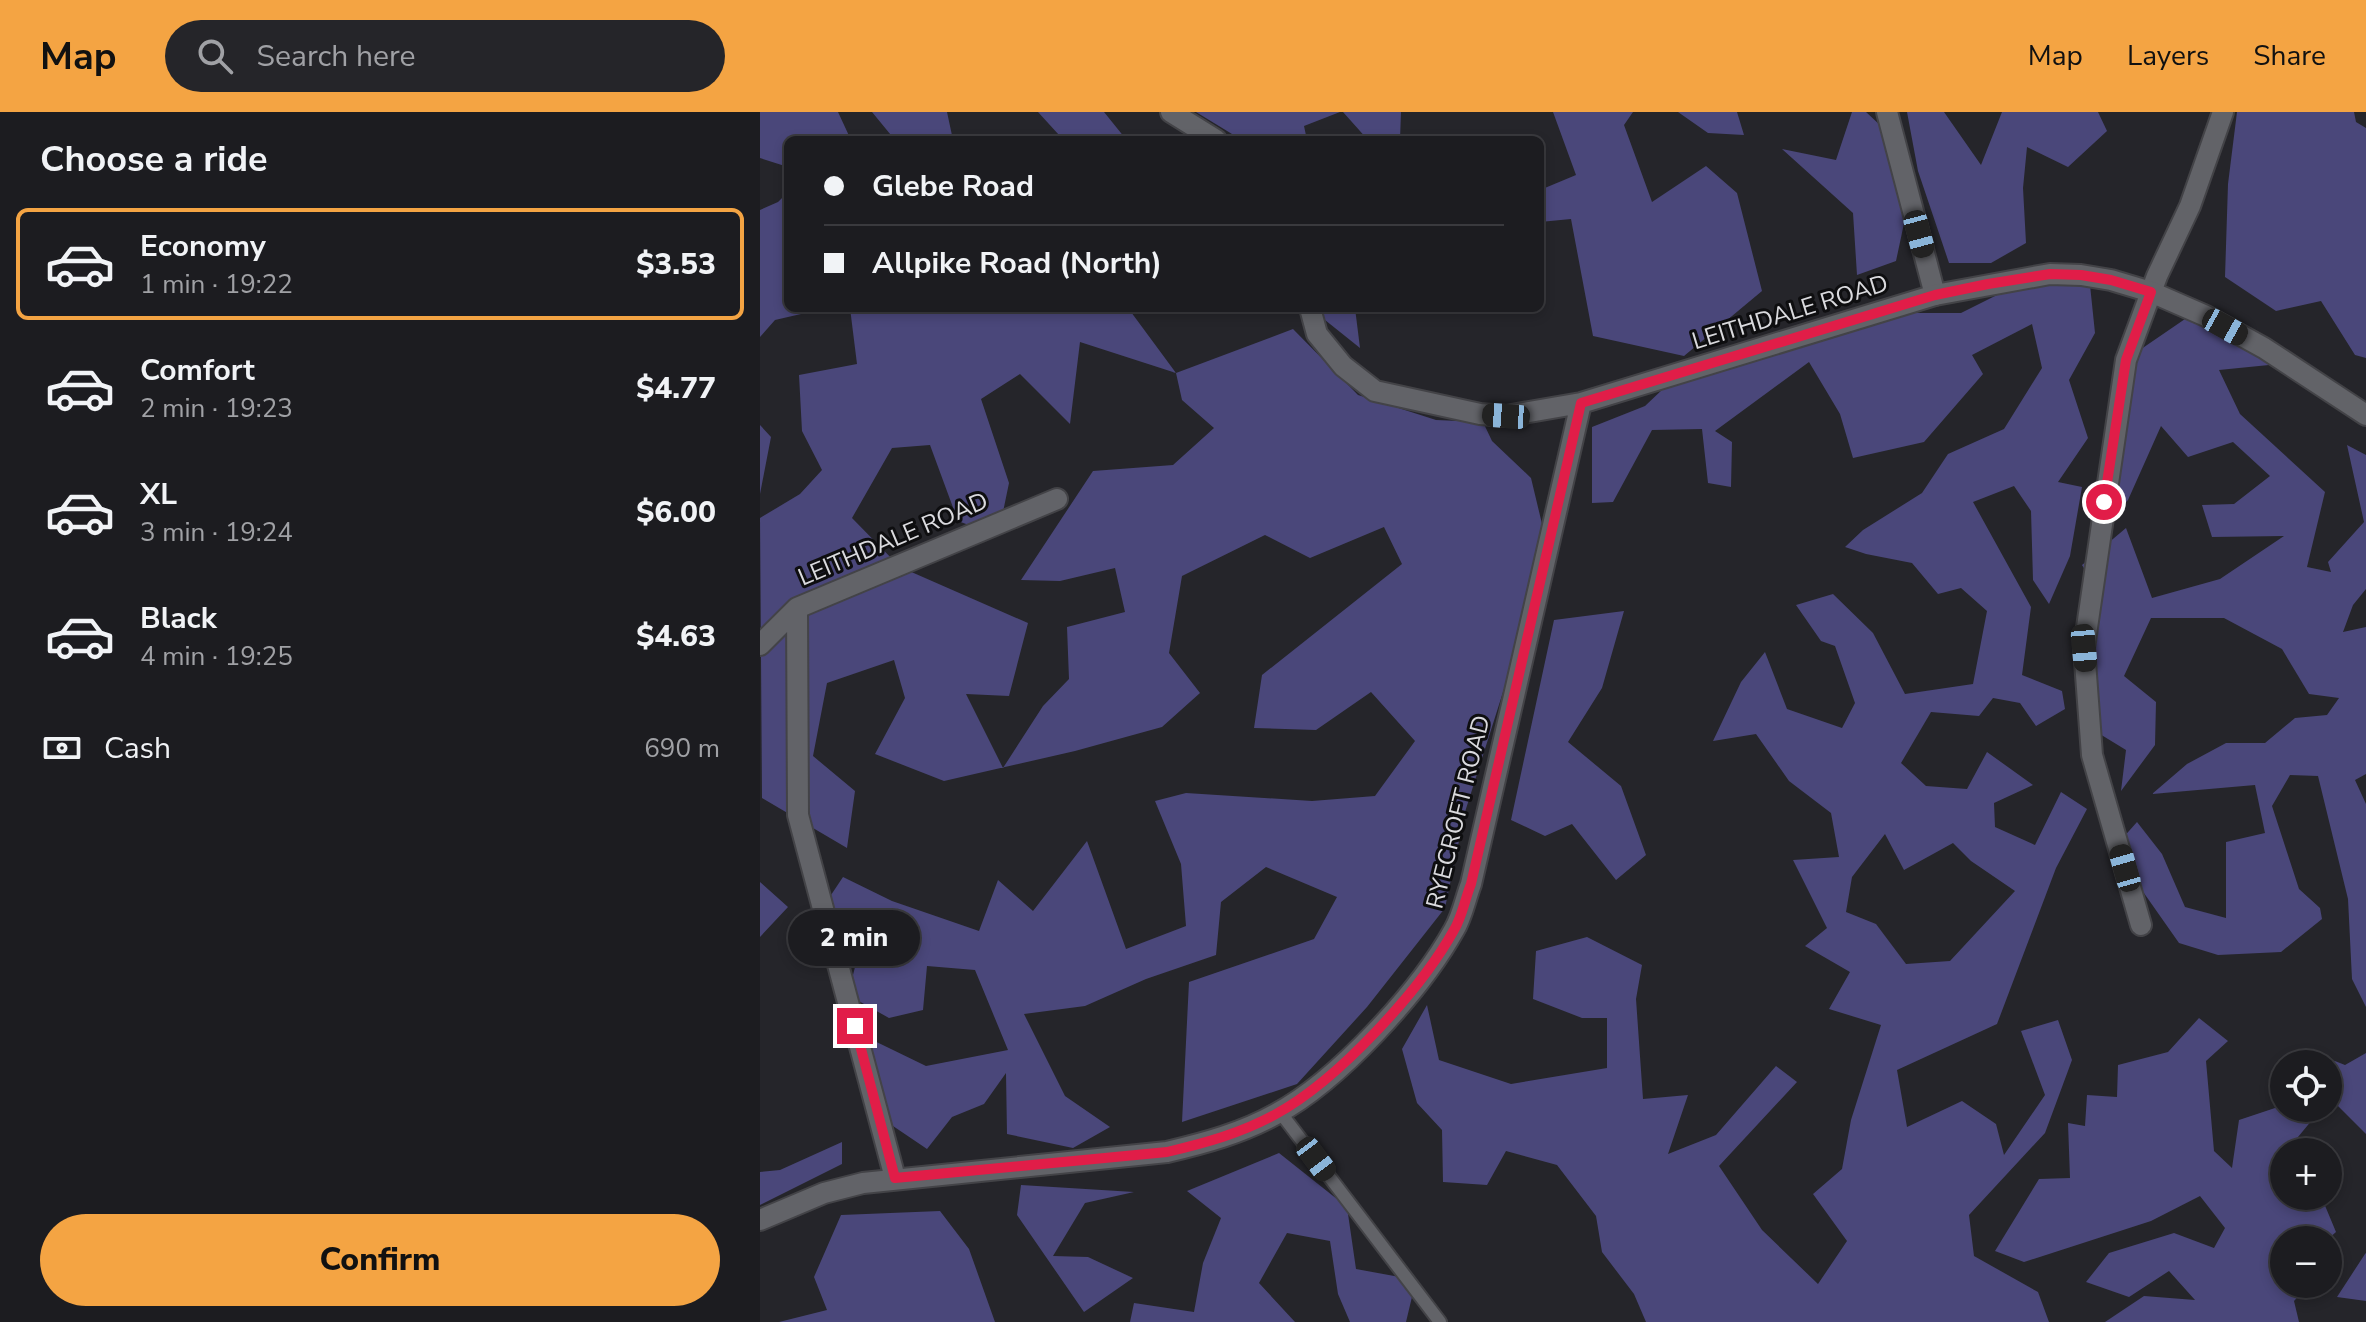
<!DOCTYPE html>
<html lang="en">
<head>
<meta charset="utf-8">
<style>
	:root { --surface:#1c1c20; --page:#252529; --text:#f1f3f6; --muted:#a0a1a5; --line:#3a3a3e; --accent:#f4a443 }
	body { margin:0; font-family:"Nunito Sans",sans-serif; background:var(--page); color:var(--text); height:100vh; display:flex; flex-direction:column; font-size:30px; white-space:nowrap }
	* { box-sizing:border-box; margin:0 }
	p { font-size:26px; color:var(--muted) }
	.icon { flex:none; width:44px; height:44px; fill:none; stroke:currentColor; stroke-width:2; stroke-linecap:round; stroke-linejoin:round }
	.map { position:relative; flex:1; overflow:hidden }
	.details { display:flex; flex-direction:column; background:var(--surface); width:760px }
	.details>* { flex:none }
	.hud { position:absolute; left:24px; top:24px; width:760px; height:176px; border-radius:12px; box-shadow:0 4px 12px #0003,0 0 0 2px var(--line); display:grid; align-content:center; height:176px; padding:0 40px; background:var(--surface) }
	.tools { position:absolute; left:1510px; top:938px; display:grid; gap:16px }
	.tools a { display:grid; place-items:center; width:72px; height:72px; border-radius:50%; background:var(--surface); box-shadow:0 4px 12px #0003,0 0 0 2px var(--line); font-size:40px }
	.end { position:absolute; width:36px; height:36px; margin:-18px; border:10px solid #e11d48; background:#fff; box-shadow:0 0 0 4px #fff }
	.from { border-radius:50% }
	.bubble { position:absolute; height:56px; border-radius:28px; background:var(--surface); box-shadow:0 4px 12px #0003,0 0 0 2px var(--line); font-size:26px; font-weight:800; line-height:56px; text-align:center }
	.car { position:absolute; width:24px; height:48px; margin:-24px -12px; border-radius:10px; box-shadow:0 0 6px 2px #0007; background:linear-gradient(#222 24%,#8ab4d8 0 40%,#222 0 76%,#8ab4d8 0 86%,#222 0) }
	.hud b { display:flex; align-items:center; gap:28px; height:76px; font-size:30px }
	.hud b+b { border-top:2px solid var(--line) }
	.hud i { width:20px; height:20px; background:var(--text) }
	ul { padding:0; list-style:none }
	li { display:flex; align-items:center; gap:24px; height:112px; margin:0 16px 12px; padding:0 24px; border:4px solid transparent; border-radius:12px }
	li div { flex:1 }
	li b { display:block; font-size:30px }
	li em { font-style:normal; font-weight:800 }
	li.active { border-color:var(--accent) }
	li>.icon { width:72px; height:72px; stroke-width:1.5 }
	h2 { padding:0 40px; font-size:36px; line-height:96px }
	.pay { display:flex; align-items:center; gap:20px; height:88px; padding:0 40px; font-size:30px }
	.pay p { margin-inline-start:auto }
	.cta { display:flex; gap:16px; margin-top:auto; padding:16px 40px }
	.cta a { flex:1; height:92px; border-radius:48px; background:var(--accent); color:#111; font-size:32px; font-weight:800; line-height:92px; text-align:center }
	header { display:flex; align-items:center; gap:48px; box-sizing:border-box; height:112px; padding:0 40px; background:var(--accent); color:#111 }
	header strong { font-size:38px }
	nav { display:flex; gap:44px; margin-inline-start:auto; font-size:28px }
	.search { width:560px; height:72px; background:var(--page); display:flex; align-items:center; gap:20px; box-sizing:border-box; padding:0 28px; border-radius:44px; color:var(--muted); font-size:30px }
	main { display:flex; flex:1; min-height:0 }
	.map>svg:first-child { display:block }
</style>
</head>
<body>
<header>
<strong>Map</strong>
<div class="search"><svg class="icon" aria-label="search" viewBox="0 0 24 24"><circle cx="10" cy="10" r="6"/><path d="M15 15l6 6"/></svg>Search here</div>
<nav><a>Map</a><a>Layers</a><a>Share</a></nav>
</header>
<main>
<section class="details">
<h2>Choose a ride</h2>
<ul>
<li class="active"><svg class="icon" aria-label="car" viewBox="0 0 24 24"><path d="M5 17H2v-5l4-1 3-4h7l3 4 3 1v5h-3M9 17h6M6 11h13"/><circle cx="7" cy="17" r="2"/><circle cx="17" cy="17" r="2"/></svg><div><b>Economy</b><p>1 min · 19:22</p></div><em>$3.53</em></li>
<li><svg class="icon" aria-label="car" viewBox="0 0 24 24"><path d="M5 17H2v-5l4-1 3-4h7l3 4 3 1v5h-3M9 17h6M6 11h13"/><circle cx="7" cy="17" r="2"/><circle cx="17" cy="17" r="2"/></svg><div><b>Comfort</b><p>2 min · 19:23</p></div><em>$4.77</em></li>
<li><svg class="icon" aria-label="car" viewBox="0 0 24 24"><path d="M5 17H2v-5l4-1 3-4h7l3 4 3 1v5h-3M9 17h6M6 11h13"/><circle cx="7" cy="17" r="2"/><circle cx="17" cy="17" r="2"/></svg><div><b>XL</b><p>3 min · 19:24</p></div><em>$6.00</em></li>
<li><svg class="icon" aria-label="car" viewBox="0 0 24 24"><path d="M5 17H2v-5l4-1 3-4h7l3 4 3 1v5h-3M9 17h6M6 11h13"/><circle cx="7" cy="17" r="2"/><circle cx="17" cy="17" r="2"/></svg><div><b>Black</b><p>4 min · 19:25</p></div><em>$4.63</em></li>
</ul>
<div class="pay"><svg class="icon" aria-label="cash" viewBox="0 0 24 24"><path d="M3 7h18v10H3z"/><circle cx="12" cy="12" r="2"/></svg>Cash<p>690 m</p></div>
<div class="cta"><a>Confirm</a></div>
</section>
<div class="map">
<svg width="1606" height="1210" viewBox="0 0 1606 1210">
	<rect width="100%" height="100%" fill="#25252a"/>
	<path fill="#4a477a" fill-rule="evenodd" d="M0 0H78L91 28H28V55L0 46Z
		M112 0H187L193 28H135Z
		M278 0H344L365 26 362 28H295L299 23Z
		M436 0H580L544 14 547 28H474L472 22Z
		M583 0H641L640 28H608Z
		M793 0H873L864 13 892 90 946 54 977 81 1002 179 924 244 833 224 811 107 780 110V78L816 63Z
		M918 0H977L984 23 948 21Z
		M1092 0H1106L1136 28 1146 102 1136 149 1097 163 1093 101 1022 37 1076 48Z
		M1147 0H1184L1221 53 1242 0H1338L1347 19 1308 55 1267 35 1263 76 1266 131 1231 151H1189L1158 59Z
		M1477 0H1594L1596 10 1606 16V246L1595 243 1561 189 1516 199 1465 165 1468 72Z
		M28 80V196H67L15 208 0 225V98L18 90Z
		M1330 173 1335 221 1309 268 1328 326 1298 370 1322 375 1310 444 1289 492 1273 468 1271 399 1254 374 1213 390 1271 495 1262 563 1302 579 1305 597 1276 614 1260 591 1233 586 1219 604 1171 600 1141 651 1166 674 1207 677 1227 640 1273 673 1234 691 1235 715 1275 733 1301 680 1327 697 1296 756 1237 912 1137 958 1147 1015 1202 989 1236 1012 1244 1043 1285 983 1261 919 1298 908 1312 948 1285 1021 1209 1103 1214 1144 1278 1180 1289 1210H886L874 1182 842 1140 836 1104 797 1053 746 1039 727 1073 683 1070 682 1018 657 991 642 937 667 893 679 948 751 972 847 956V906H822L773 887 776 839 827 825 882 853 876 887 883 987 928 983 908 1042 956 1023 1016 954 1037 970 959 1054 1002 1118 1058 1172 1087 1129 1053 1082 1082 1057 1091 1008 1121 913 1069 897 1090 860 1045 834 1067 816 1033 748 1079 745 1071 701 1029 669 996 622 953 629 981 570 1005 540 1027 597 1082 616 1095 591 1075 534 1061 529 1036 493 1073 482 1113 521 1145 582 1213 572 1227 499 1201 476 1178 482 1152 451 1106 442 1085 435 1103 418 1162 381 1188 342 1244 317 1282 256 1272 212 1212 243 1223 262 1164 330 1093 346 1080 302 1049 250 955 319 972 330 971 375 948 371 942 317 892 318 853 390 832 391V315L885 294 904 276 1143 201H1201L1255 174ZM1125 722 1144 758 1193 731 1211 749 1255 779 1190 849 1146 852 1116 812 1086 800 1092 765Z
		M90 196H375L371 200 416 261 533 217 598 283 676 308 723 310 732 329 771 366 794 462 770 495 705 700 685 796 607 895 537 972 422 1010 429 870 554 827 577 785 506 755 461 790 456 843 386 867 325 894 264 902 305 984 350 1015 313 1036 247 1022 246 961 224 992 192 1005 167 1037 133 1014 96 920 166 954 248 938 215 858 167 854 163 898 129 906 88 883 100 835 55 807 83 765 132 789 219 819 238 768 273 799 327 729 366 837 426 814 421 752 395 689 426 681 552 689 615 684 655 629 611 580 556 618 494 616 502 563 642 452 624 415 550 446 505 423 422 464 409 541 440 581 402 615 315 639 184 669 115 642 145 586 134 548 67 571 53 644 95 679 87 736 2 686 0 406 40 382 62 358 42 319 39 263 97 252ZM320 230 416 261 422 288 454 316 413 353 333 359 261 468 300 469 355 456 365 500 307 515 309 567 283 594 243 656 206 582 249 584 268 511 140 455 92 406 132 336 170 333 198 409 238 424 249 371 221 287 260 262 310 312Z
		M550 196H595L600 236Z
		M1425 207 1492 234 1519 252 1459 258 1480 302 1565 380 1547 455 1571 460 1568 450 1604 410 1587 333 1606 343V477L1593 493 1583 520 1606 515V662L1595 668 1606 692V895L1592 867 1588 787 1558 664 1530 663 1512 694 1539 777 1560 796 1562 807 1521 840 1458 843 1419 831 1353 737 1377 710 1402 742 1425 795 1466 806V730L1505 721 1495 673 1392 682 1427 652 1466 631H1505L1535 606 1567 603 1579 586 1549 582 1522 537 1464 506H1391L1364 564 1396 590 1395 633 1361 679 1366 638 1330 616 1322 540 1340 482 1322 453 1366 416 1392 486 1460 467 1524 424 1452 425 1442 393 1474 392 1510 364 1473 330 1428 345 1401 314 1368 388 1341 415 1371 244Z
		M0 313 11 325 0 382Z
		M864 499 842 576 808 630 861 674 886 743 856 768 812 712 785 724 751 708 794 508Z
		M0 770 28 795 0 825Z
		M1439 906 1468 929 1446 949 1454 1039 1472 1056 1479 1008 1518 995 1524 978V996H1562L1538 1025 1543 1040H1524V1084H1561L1576 1120 1567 1128H1524V1172H1550L1534 1189 1539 1210H1345L1384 1184 1435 1188 1409 1159 1369 1185 1326 1170 1349 1141 1414 1121 1454 1136 1465 1116 1440 1084 1391 1109 1264 1150 1235 1139 1279 1067 1310 1066 1308 1011 1325 1014 1327 983 1357 985 1358 953 1408 940Z
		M1552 940 1585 953 1606 941V1022L1571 987 1568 990V952H1533L1536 941Z
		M82 1030V1052L0 1093V1060L20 1058Z
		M519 1041 587 1095 596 1157 656 1168 646 1210H590L578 1182 570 1129 527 1121 499 1171 535 1210H370L374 1191 434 1200 443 1151 461 1106 427 1079Z
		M261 1073 374 1080 325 1091 293 1144 328 1145 373 1166 324 1200 257 1103Z
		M180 1099 209 1137 235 1210H19L67 1198 54 1165 81 1103Z
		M1606 1141V1189L1577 1185 1605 1142Z"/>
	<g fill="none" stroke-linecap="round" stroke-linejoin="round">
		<g stroke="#434347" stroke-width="16">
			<path id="service" d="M520 1000 680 1210"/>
		</g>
		<g stroke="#434347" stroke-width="24">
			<path id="minor" d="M1127 0 1175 183
				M37 496 38 703 135 1066
				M0 533 37 496 297 387
				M1381 813 1332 643 1324 536 1366 248 1397 164 1430 94 1463 0"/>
		</g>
		<g stroke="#434347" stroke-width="24">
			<path id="tertiary" d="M411 0 456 28
				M550 196 557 222 583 254 615 279 720 302 746 304 821 291 1175 183 1290 162 1321 163 1351 168 1391 180 1446 204 1504 236 1606 303
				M0 1108 64 1081 103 1071 407 1040C445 1031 482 1021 516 1002 578 969 660 879 694 818 702 805 705 788 711 772L821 291"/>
		</g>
		<use href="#service" stroke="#626368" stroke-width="12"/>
		<use href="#minor" stroke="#626368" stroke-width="20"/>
		<use href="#tertiary" stroke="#626368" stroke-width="20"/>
	</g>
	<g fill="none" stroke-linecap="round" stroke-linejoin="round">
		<path stroke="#e11d48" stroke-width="10" d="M95 914 135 1066 407 1040C445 1031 482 1021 516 1002 578 968 660 879 694 818 702 805 705 787 711 772L821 291 1175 183 1228 172 1290 162 1321 163 1351 168 1391 180 1366 248 1344 390"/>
	</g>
	<g text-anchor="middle" stroke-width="6" stroke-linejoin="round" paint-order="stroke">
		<g font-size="24" fill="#dadade" stroke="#0e0e10">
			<text transform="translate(1030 200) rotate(-17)" y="8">LEITHDALE ROAD</text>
			<text transform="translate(133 427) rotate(-23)" y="8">LEITHDALE ROAD</text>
			<text transform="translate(698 700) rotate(-76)" y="8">RYECROFT ROAD</text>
		</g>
	</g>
</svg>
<div class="tools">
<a><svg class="icon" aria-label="locate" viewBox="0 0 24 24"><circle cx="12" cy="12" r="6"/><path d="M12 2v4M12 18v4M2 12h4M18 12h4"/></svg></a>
<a>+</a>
<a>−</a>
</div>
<i class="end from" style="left:1344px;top:390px"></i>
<i class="end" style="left:95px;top:914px"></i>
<div class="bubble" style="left:28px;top:798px;width:132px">2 min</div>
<i class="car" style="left:1159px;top:122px;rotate:165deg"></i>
<i class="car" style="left:1465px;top:215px;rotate:119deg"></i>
<i class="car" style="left:746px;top:304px;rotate:274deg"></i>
<i class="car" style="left:1324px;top:536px;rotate:175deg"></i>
<i class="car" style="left:1365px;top:756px;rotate:344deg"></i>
<i class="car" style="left:556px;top:1047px;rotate:143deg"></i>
<div class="hud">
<b><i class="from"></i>Glebe Road</b>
<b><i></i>Allpike Road (North)</b>
</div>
</div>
</main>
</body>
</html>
